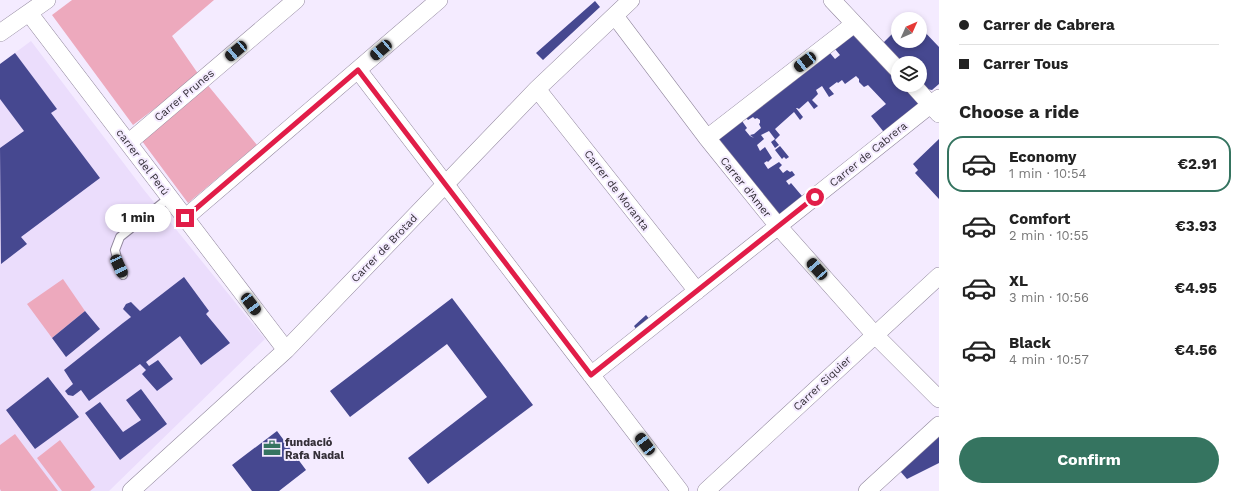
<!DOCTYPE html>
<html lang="en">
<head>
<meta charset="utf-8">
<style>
	:root { --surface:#fff; --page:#f2f2f2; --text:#222; --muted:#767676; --line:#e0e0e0; --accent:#357460 }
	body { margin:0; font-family:"Work Sans",sans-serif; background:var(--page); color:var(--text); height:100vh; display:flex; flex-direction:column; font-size:15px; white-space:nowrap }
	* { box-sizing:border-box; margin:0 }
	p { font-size:13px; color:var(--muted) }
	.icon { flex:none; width:22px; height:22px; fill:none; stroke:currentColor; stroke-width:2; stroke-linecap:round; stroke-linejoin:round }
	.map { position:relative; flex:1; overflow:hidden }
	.side { display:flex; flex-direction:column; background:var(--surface); width:300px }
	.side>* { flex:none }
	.top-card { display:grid; align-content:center; height:88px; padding:0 20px; background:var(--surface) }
	.needle { width:26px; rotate:45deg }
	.fabs { position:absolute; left:891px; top:12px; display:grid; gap:8px }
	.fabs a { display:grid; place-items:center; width:36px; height:36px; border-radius:50%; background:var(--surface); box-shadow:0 2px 6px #0003; font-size:20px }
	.end { position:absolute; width:18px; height:18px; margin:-9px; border:5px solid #e11d48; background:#fff; box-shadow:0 0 0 2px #fff }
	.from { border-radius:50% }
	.bubble { position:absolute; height:28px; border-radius:14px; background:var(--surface); box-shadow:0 2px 6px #0003; font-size:13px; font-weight:700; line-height:28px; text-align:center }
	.car { position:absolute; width:12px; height:24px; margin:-12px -6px; border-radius:5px; box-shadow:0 0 3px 1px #0007; background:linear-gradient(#222 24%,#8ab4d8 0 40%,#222 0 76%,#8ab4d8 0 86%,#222 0) }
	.top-card b { display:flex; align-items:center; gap:14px; height:38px; font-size:15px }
	.top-card b+b { border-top:1px solid var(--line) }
	.top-card i { width:10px; height:10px; background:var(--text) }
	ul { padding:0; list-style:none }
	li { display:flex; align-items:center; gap:12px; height:56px; margin:0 8px 6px; padding:0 12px; border:2px solid transparent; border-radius:16px }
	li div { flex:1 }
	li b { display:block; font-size:15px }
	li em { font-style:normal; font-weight:700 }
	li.on { border-color:var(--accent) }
	li>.icon { width:36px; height:36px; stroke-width:1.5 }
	h2 { padding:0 20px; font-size:18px; line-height:48px }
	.button { display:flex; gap:8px; margin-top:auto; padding:8px 20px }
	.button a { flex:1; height:46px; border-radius:24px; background:var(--accent); color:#fff; font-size:16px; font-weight:700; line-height:46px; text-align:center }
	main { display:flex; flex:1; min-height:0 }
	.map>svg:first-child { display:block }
</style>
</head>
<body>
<main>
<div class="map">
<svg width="939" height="491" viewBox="0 0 939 491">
	<rect width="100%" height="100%" fill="#f4ebff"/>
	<path fill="#ebddfc" d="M31 41 144 190 265 339 109 491H0V64Z"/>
	<path fill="#eda9bd" d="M72 0H214L172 36 199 75 133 125 52 15Z
		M206 83 257 145 188 203 142 141Z
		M63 279 85 311 52 338 27 304Z
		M15 434 58 491H1L0 489V445Z
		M60 440 95 487 90 491H62L37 458Z"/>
	<path fill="#464890" d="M595 1 600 7 543 60 536 53Z
		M920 27 939 47V84L932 90 926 89 920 83V63H902L883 43 898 28V41H920Z
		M855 34 898 81V85H902L919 103 918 112 887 136 871 116 886 104 868 85 864 87 859 82V79L856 76 845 84 842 80 838 83 837 82 829 88 834 94 829 97 822 86 816 90 818 94 812 100 818 106 814 109 808 101 799 109 797 108H796L803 117 800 120 794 112 775 129 780 135 775 140 779 145 775 148 771 142 775 139 769 131 761 135 764 139 757 145 760 151 765 147 772 158 768 162 767 161 764 163 768 169 779 162 782 165 779 168 783 173 787 170 790 172 792 171 795 175 786 181 789 185 791 183 802 196 781 219 718 140 742 121 747 128 745 130 750 136 754 138 750 135 754 134 761 128 759 124 760 123V120L757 118 755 119 753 117 748 120 746 118 830 53 835 59 840 55 835 49Z
		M15 53 57 109 51 113 100 178 21 237 27 244 1 264 0 148 24 131 0 99V64Z
		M939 139V199L915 173 918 170 913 164Z
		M780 146 789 157 786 159 784 157 782 159 775 150Z
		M184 277 209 311 206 314 230 343 201 365 180 336 146 362 149 366 158 360 173 379 157 391 142 374 146 370 140 364 89 401 81 390 73 396 68 395 65 391 73 384 64 370 123 323 131 317 123 309 126 304 131 302 140 311Z
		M452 298 533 405 428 484 408 458 487 397 447 344 350 417 330 391Z
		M85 311 100 329 66 357 52 338Z
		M646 315 652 322 639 333 634 326Z
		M48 377 79 417 35 449 6 410Z
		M141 389 167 424 120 460 85 413 100 402 123 432 141 420 126 400Z
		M277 431 306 470 279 491H252L232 465Z
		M939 434V463L907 479 900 471Z"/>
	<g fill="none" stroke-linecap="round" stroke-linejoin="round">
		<g stroke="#90869c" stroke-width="10">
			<path id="lane" d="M123 275 119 266 115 250 120 237 170 197"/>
		</g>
		<g stroke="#90869c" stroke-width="18">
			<path id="street" d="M832 0 898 70
				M29 13 286 350
				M615 16 707 138 778 226 875 335 939 399
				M0 33 47 0
				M358 70 680 491
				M913 85 939 114
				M537 89 697 291
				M707 138 854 24
				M128 143 296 0
				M185 218 439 0
				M591 375 939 98
				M131 491 286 350 537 89 631 0
				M706 491 939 276
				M867 491 939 425"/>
		</g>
		<use href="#lane" stroke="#fff" stroke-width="8"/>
		<use href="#street" stroke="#fff" stroke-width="17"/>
	</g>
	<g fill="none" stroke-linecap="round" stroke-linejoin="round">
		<path stroke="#e11d48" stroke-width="5" d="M185 218 358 70 591 375 815 197"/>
	</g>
	<defs>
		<g id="office-bare" transform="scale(1.38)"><path d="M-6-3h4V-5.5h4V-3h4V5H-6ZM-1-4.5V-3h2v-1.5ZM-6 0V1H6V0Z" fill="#357460" stroke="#f4ebff" stroke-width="2.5" paint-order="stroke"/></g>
	</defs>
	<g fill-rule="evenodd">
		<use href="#office-bare" x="272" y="448"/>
	</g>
	<g text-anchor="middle" stroke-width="4" stroke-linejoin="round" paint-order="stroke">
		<g font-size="11" fill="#342f38" stroke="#f4ebff">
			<text transform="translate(184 95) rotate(-40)" y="4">Carrer Prunes</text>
			<text transform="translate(868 154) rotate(-39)" y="4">Carrer de Cabrera</text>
			<text transform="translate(143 162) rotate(53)" y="4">carrer del Perú</text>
			<text transform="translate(746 187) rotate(51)" y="4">Carrer d'Amer</text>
			<text transform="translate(617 190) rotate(52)" y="4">Carrer de Moranta</text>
			<text transform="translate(384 248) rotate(-46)" y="4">Carrer de Brotad</text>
			<text transform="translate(822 383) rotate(-43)" y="4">Carrer Siquier</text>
		</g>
		<g font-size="11" font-weight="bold" fill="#342f38" stroke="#f4ebff" text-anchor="start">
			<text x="285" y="446">fundació<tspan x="285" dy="13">Rafa Nadal</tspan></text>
		</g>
	</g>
</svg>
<div class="fabs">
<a><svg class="needle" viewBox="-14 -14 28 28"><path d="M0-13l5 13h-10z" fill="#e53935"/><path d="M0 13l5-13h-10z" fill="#767676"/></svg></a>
<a><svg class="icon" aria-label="layers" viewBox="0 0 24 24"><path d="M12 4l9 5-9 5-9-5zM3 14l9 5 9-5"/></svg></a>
</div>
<i class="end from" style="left:815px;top:197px"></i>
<i class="end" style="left:185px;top:218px"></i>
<div class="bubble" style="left:105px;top:204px;width:66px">1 min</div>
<i class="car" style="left:381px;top:50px;rotate:229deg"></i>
<i class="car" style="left:236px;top:51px;rotate:230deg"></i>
<i class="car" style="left:805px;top:62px;rotate:232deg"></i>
<i class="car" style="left:119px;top:266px;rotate:155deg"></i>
<i class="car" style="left:817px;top:269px;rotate:319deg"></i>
<i class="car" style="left:251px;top:304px;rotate:143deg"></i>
<i class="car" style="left:645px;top:444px;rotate:323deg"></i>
</div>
<section class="side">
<div class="top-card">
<b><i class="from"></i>Carrer de Cabrera</b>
<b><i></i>Carrer Tous</b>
</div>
<h2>Choose a ride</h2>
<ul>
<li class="on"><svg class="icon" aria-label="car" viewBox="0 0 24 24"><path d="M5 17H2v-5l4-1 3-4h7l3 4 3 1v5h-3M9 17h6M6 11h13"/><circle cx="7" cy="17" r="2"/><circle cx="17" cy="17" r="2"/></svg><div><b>Economy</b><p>1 min · 10:54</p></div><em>€2.91</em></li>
<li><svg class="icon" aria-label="car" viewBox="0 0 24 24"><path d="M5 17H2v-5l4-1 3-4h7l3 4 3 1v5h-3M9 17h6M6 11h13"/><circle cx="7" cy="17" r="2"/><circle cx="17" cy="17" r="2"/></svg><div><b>Comfort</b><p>2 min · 10:55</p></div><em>€3.93</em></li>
<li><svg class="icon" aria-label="car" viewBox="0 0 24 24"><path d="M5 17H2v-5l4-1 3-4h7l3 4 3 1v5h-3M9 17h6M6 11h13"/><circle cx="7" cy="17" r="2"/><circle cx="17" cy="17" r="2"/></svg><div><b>XL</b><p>3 min · 10:56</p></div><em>€4.95</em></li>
<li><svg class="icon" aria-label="car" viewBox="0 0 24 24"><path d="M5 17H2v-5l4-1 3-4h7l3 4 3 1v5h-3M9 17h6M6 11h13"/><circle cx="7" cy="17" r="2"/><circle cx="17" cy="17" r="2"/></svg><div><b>Black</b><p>4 min · 10:57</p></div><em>€4.56</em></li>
</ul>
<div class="button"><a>Confirm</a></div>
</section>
</main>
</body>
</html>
